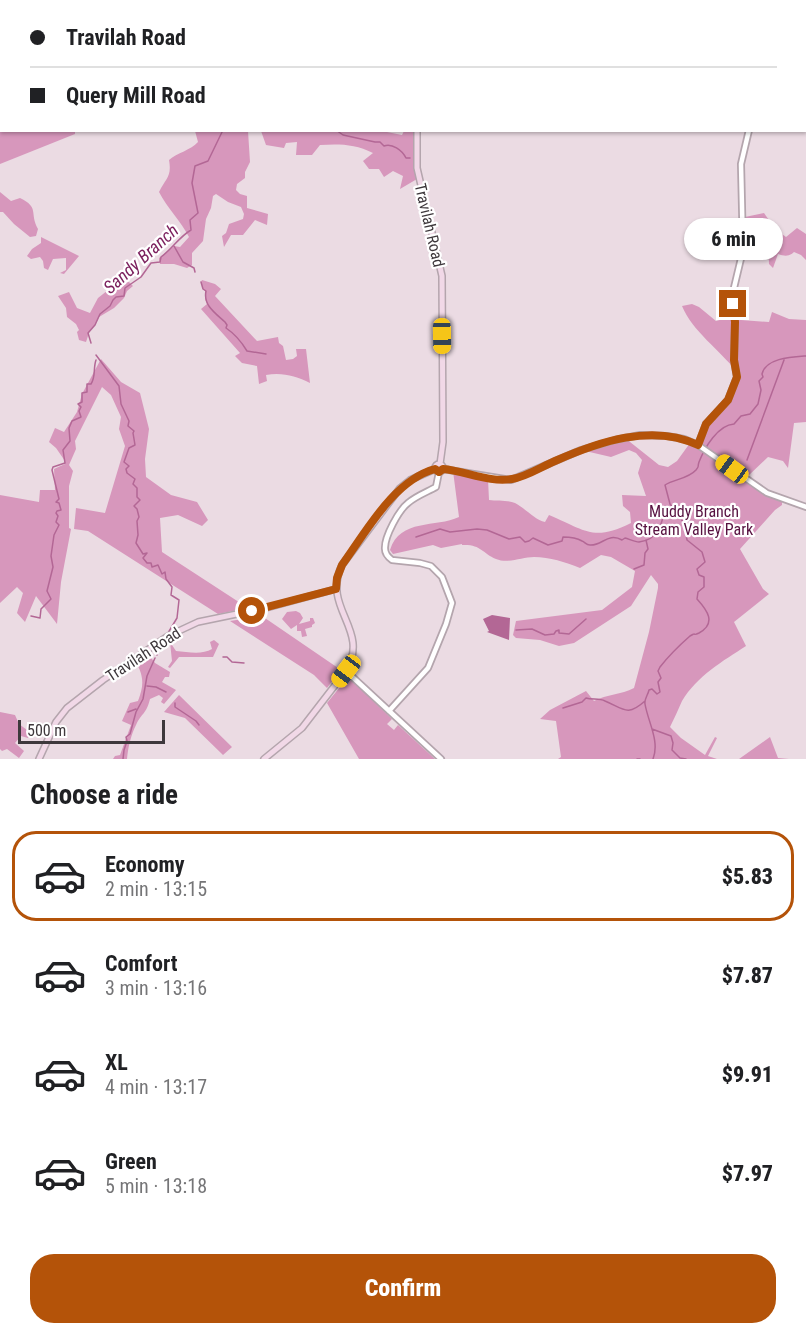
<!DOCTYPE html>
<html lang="en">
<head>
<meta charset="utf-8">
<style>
	:root { --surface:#fff; --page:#f6f6f6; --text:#202124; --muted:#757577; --line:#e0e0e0; --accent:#b45309 }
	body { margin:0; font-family:"Roboto Condensed",sans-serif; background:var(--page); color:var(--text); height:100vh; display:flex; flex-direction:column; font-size:22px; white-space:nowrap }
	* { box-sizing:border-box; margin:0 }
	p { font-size:20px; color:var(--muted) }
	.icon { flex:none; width:33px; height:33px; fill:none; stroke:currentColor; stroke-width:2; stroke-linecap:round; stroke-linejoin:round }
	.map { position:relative; height:759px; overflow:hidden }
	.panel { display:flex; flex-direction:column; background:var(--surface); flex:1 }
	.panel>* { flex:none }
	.hud { position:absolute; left:0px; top:0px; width:807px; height:132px; box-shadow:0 2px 4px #0004; display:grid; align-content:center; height:132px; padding:0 30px; background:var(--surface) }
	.scale { position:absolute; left:18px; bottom:15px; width:147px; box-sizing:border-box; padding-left:6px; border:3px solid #3e383c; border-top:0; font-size:16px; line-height:21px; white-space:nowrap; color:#3e383c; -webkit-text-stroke:4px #fff; paint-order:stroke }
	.end { position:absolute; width:27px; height:27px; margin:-14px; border:8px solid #b45309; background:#fff; box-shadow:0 0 0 3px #fff }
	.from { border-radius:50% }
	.bubble { position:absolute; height:42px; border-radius:21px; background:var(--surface); box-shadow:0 2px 4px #0004; font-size:20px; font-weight:800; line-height:42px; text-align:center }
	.car { position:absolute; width:18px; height:36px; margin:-18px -9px; border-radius:8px; box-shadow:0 0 4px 2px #0007; background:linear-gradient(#f5c518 24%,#345 0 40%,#f5c518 0 76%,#345 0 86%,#f5c518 0) }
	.hud b { display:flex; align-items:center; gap:21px; height:57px; font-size:22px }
	.hud b+b { border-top:2px solid var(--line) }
	.hud i { width:15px; height:15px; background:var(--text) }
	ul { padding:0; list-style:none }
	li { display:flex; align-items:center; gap:18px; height:90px; margin:0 12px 9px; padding:0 18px; border:3px solid transparent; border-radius:24px }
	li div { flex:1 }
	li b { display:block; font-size:22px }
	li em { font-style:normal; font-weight:800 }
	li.on { border-color:var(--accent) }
	li>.icon { width:54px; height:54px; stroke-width:1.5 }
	h2 { padding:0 30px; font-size:27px; line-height:72px }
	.button { display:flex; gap:12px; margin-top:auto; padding:12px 30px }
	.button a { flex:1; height:69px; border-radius:24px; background:var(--accent); color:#fff; font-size:24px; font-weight:800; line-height:69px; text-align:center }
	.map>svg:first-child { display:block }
</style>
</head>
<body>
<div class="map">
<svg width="806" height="759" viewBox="0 0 806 759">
	<rect width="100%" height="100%" fill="#ebdbe3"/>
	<path fill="#d797bc" d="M0 0H188L2 2V130H75V134L0 164Z
		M377 130 402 135 404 131H417V179L400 189 403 176 393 171 384 177 379 169H369L363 161 373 153C355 144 340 144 320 145L312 155H296L297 142 286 143 284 148 266 145 261 131Z
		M195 131H248L250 162 245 172V178L237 184 236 190 240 194 247 196V208L268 214 267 225 255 220 243 235H231L224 247 222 236 226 233 229 224 243 219 244 214 241 207 228 202 216 194 213 196 211 208 206 219 203 241 192 253V265L187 268 174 264H160L159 258 174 246 180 247 189 237C181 221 167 208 159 192 166 178 172 177 169 160 177 153 191 150 198 142Z
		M0 192 11 201 20 198C40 208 29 212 38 229L36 236 30 237 14 224 3 212H0Z
		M742 210 745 217 764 213 775 229 786 237 797 228 806 234V260L801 255 794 252C789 257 784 256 778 254L773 268 769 264 768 240 755 238 743 239Z
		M41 237 79 256 64 274 60 273 66 270V258L53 259 48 270 44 268 43 261 40 257 31 259 27 256 32 249 41 243Z
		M115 276H123L133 286 127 291 124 298 114 308 99 317 95 325 90 330 86 342 79 340 77 332 79 330 76 324 67 317 66 308 58 296 69 292 77 308 90 313 98 298 117 283Z
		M202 280 215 284 221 289 215 296 257 341 278 337 279 343 283 346 286 360 293 359 297 356 296 349H306L310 383C296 376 282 372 266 375L267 381 259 384 257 366 242 363 235 356 240 353 201 309 207 304 205 299 206 292 203 289 201 282Z
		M692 304 699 307 716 321 734 316 733 304 741 320 769 322 772 312 789 319 806 320V422L794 423 788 468 783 461 768 457 748 476 700 445 707 426 724 407 737 372C720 350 692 331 682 306Z
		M101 359 121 382 140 393 149 429 145 459 146 477 171 495 197 502 208 520 202 526 178 515 160 518 162 552 248 608 218 614 88 531 74 529 76 508 105 513 125 446 119 429 121 417 111 395 102 387 75 441 76 449 69 465 73 471 69 486V528L71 529 61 582 57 624 36 596 25 622 17 613 23 593 17 587 0 603V495L39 502 40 490H55L54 469 65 464V461L56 448 49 442 55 428 64 432 77 412 82 394Z
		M625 438 659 465 668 467 677 461 690 443 782 502V505L775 510 740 549 763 589 769 594 734 622 746 646C723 661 697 676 682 701 678 710 674 719 670 727L681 738 705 755 715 737 717 738 708 756 717 759H558L561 757 556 721 540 719 550 710 586 691 594 701C607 694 621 695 634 688L649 632 658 588V584L651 575 631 606 574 643 559 646 540 640 516 638 513 635 516 621 602 610 632 587 635 571 611 557 601 555 580 568C565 562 550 557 534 557 522 557 508 564 496 559 482 553 481 544 462 545V544L441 548 433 545 393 554 390 550C400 518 436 528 459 517L453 471 488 479 489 500C497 501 508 500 515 503 525 508 535 520 545 522L549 515C585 530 593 542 631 523L630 512 623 506 622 495 646 496 638 473 642 460 636 453 629 450 611 457 581 450Z
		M296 611 300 613 303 618 299 624 310 621V618H313L315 623 312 625V627L305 629 307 636 302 637 301 631H297V625L291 629 282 619 287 612Z
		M262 616 341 670 327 688 314 675 230 621Z
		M214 640 219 644 213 657H179L170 668 168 667 172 661 170 642 176 651C188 652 202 655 212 649L210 642Z
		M149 655 155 663 170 672 169 677H165L162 682 176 690 164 704 161 702 163 698 159 695 150 699C146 715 142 712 136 725 131 735 128 747 127 759H113L115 756 120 755 131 725 122 721 130 703 138 701C144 685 144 677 136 662Z
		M348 677 392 719 387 724 394 730 398 725 435 759H359L327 703Z
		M179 695 232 747 223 755 185 718 164 712Z
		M0 712 15 715 19 724 31 733 28 738 21 736 15 743 24 751 19 758 7 749 2 751 0 749Z
		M770 737 778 758 789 759H739Z"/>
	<path fill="#b36795" d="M492 615 510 618 509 640 487 632 489 631 483 619Z"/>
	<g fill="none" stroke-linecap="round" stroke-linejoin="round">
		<path stroke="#b36795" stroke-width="1.5" d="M46 0V2
			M172 0 173 2
			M336 130 343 135 375 142H380L384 146C392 143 402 150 406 158H410
			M174 246 183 262 194 268 195 272
			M201 282 203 289 206 291C203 305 215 313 225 322L227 325 226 328C235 334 241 341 247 351L266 354
			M91 343 88 333 95 325 100 314 110 306 113 300 116 297 124 296 125 288 141 277 151 263 160 262 161 257C172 249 179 237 191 230L190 220 198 213 192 183 195 166 208 161 223 130
			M96 355 119 386 121 404 129 421 128 426 134 431 133 433 135 445 129 448 124 462 129 466 126 469 127 473 135 479 133 484 137 488V497L140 500 134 506 137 509 139 517 137 521 138 535 136 543 143 554 147 553 143 558 147 563H151L152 567 158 565 162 574 165 572 166 579 172 587 171 595 179 600 177 618 168 633
			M747 460 784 360
			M416 537 440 529 450 532 477 529 487 530 509 539 520 537 525 542 529 541 533 538 548 545 562 541 563 537C569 537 577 538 582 541 585 542 586 545 590 545 602 546 608 532 622 540L625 538C629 539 635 542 639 542 658 540 661 526 665 510L672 508
			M634 569 644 565 645 553 648 549 646 540
			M31 616 40 618 41 609 51 599 47 591 53 567 51 556 54 535 59 525 56 522 58 516 56 513 57 511 61 510 59 503 56 502 59 499 52 470 53 467 65 463 63 450 70 441 69 428 72 421 81 417 79 411 81 407 78 404 82 402V393L87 392V384H91C96 377 93 368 96 360
			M516 630 532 629 545 635 554 634 556 631 559 630V633L569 634 586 619
			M157 655 156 652 160 650 158 648 163 643
			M223 657H227L232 662 244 663
			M147 686 156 687 166 692
			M175 703V707L196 721 199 725
			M563 708 582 702 586 698C592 700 599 698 605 701 624 709 627 717 645 701
			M128 712 136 709
			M652 729 671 736 673 743 672 750 680 758 686 759
			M123 759 124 750 127 741 126 737 130 734 136 712 143 699 147 676 155 658
			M637 759H640
			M653 759C660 741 648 722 645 704 644 699 648 695 649 690L652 689 657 694 660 692 658 682 661 678 658 671 660 667C667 658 682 643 690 636 698 631 691 637 699 633 717 623 707 610 697 599L698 592 704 587V577L699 575 697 569 705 562 702 552 687 540 684 523 670 504 665 485C674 479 688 479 696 470 700 465 697 468 699 462 705 447 718 425 734 424L741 416 750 414 758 404 761 390 759 381 763 377 762 374C766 358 791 357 806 356"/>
		<g stroke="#b4a5ad" stroke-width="8">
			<path id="tertiary" d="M806 6V5
				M698 445 706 424 728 400 737 377 734 360 735 322 733 292 743 250 741 164 749 130
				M443 469 511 480 581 450 615 440 640 435 667 436 684 439 698 445 767 493 806 507
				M346 671 441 759
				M389 711 428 668 446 624 452 603 442 577 431 566 420 563 392 560C388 557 385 554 385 549 384 537 399 510 408 503 416 496 427 492 436 487L439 472"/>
		</g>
		<g stroke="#b4a5ad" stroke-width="8">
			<path id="secondary" d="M394 0 395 2
				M0 45 2 44
				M417 130V168L442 276 443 442 440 464
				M435 468a4 4 0 1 1 8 0a4 4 0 1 1-8 0Z
				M39 759 56 722 67 708 103 680 168 636 198 622 266 608 336 589
				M264 759 302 728 346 671C371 629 321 609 342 565L400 488 410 480 435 469"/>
		</g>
		<use href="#tertiary" stroke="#fff" stroke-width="4.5"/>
		<use href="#secondary" stroke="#f1d8e7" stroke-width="5"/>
	</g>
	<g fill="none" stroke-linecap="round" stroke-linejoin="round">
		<path stroke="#b45309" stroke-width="8" d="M252 611 336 589 337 578 342 565C366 532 394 480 435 469L439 472 443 469C465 471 490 483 512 479 526 477 541 467 555 461 598 442 652 423 698 445L706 424 728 400 737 377 734 360 735 322 733 304"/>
	</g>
	<g text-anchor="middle" stroke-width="4.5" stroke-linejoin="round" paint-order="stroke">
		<g font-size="16" fill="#3e383c" stroke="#fff">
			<text transform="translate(430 225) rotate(77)" y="6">Travilah Road</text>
			<text transform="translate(143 654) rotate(-33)" y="6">Travilah Road</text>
		</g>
		<g font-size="16" fill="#571140" stroke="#fff">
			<text x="694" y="517">Muddy Branch<tspan x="694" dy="18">Stream Valley Park</tspan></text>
		</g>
		<g font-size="18" font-style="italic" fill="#7b1f5d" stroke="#fff">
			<text transform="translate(141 259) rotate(-42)" y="6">Sandy Branch</text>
		</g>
	</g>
</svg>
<div class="scale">500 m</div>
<i class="end from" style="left:252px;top:611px"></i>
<i class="end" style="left:733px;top:304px"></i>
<div class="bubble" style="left:684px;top:218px;width:99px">6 min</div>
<i class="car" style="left:442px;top:336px;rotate:179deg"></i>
<i class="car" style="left:732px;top:469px;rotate:306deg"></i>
<i class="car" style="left:346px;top:671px;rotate:217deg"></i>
<div class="hud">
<b><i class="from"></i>Travilah Road</b>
<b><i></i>Query Mill Road</b>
</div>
</div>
<section class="panel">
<h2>Choose a ride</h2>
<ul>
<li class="on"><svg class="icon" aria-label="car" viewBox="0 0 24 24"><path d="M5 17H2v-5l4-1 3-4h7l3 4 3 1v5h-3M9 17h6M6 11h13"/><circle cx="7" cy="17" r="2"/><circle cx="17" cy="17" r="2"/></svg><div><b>Economy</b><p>2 min · 13:15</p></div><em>$5.83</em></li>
<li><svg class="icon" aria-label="car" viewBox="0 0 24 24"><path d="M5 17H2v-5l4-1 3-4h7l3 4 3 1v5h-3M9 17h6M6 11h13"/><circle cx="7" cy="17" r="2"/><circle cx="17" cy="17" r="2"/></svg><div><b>Comfort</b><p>3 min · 13:16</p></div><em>$7.87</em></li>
<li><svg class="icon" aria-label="car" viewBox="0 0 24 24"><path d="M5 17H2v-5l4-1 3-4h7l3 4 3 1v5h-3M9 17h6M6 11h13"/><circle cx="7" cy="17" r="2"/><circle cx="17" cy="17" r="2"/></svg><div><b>XL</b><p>4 min · 13:17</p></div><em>$9.91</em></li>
<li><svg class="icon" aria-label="car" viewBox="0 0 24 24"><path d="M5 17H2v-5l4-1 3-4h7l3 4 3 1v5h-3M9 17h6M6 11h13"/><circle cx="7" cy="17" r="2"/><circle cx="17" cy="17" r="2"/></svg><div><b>Green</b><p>5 min · 13:18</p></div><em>$7.97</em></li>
</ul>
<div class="button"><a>Confirm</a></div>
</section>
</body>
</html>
